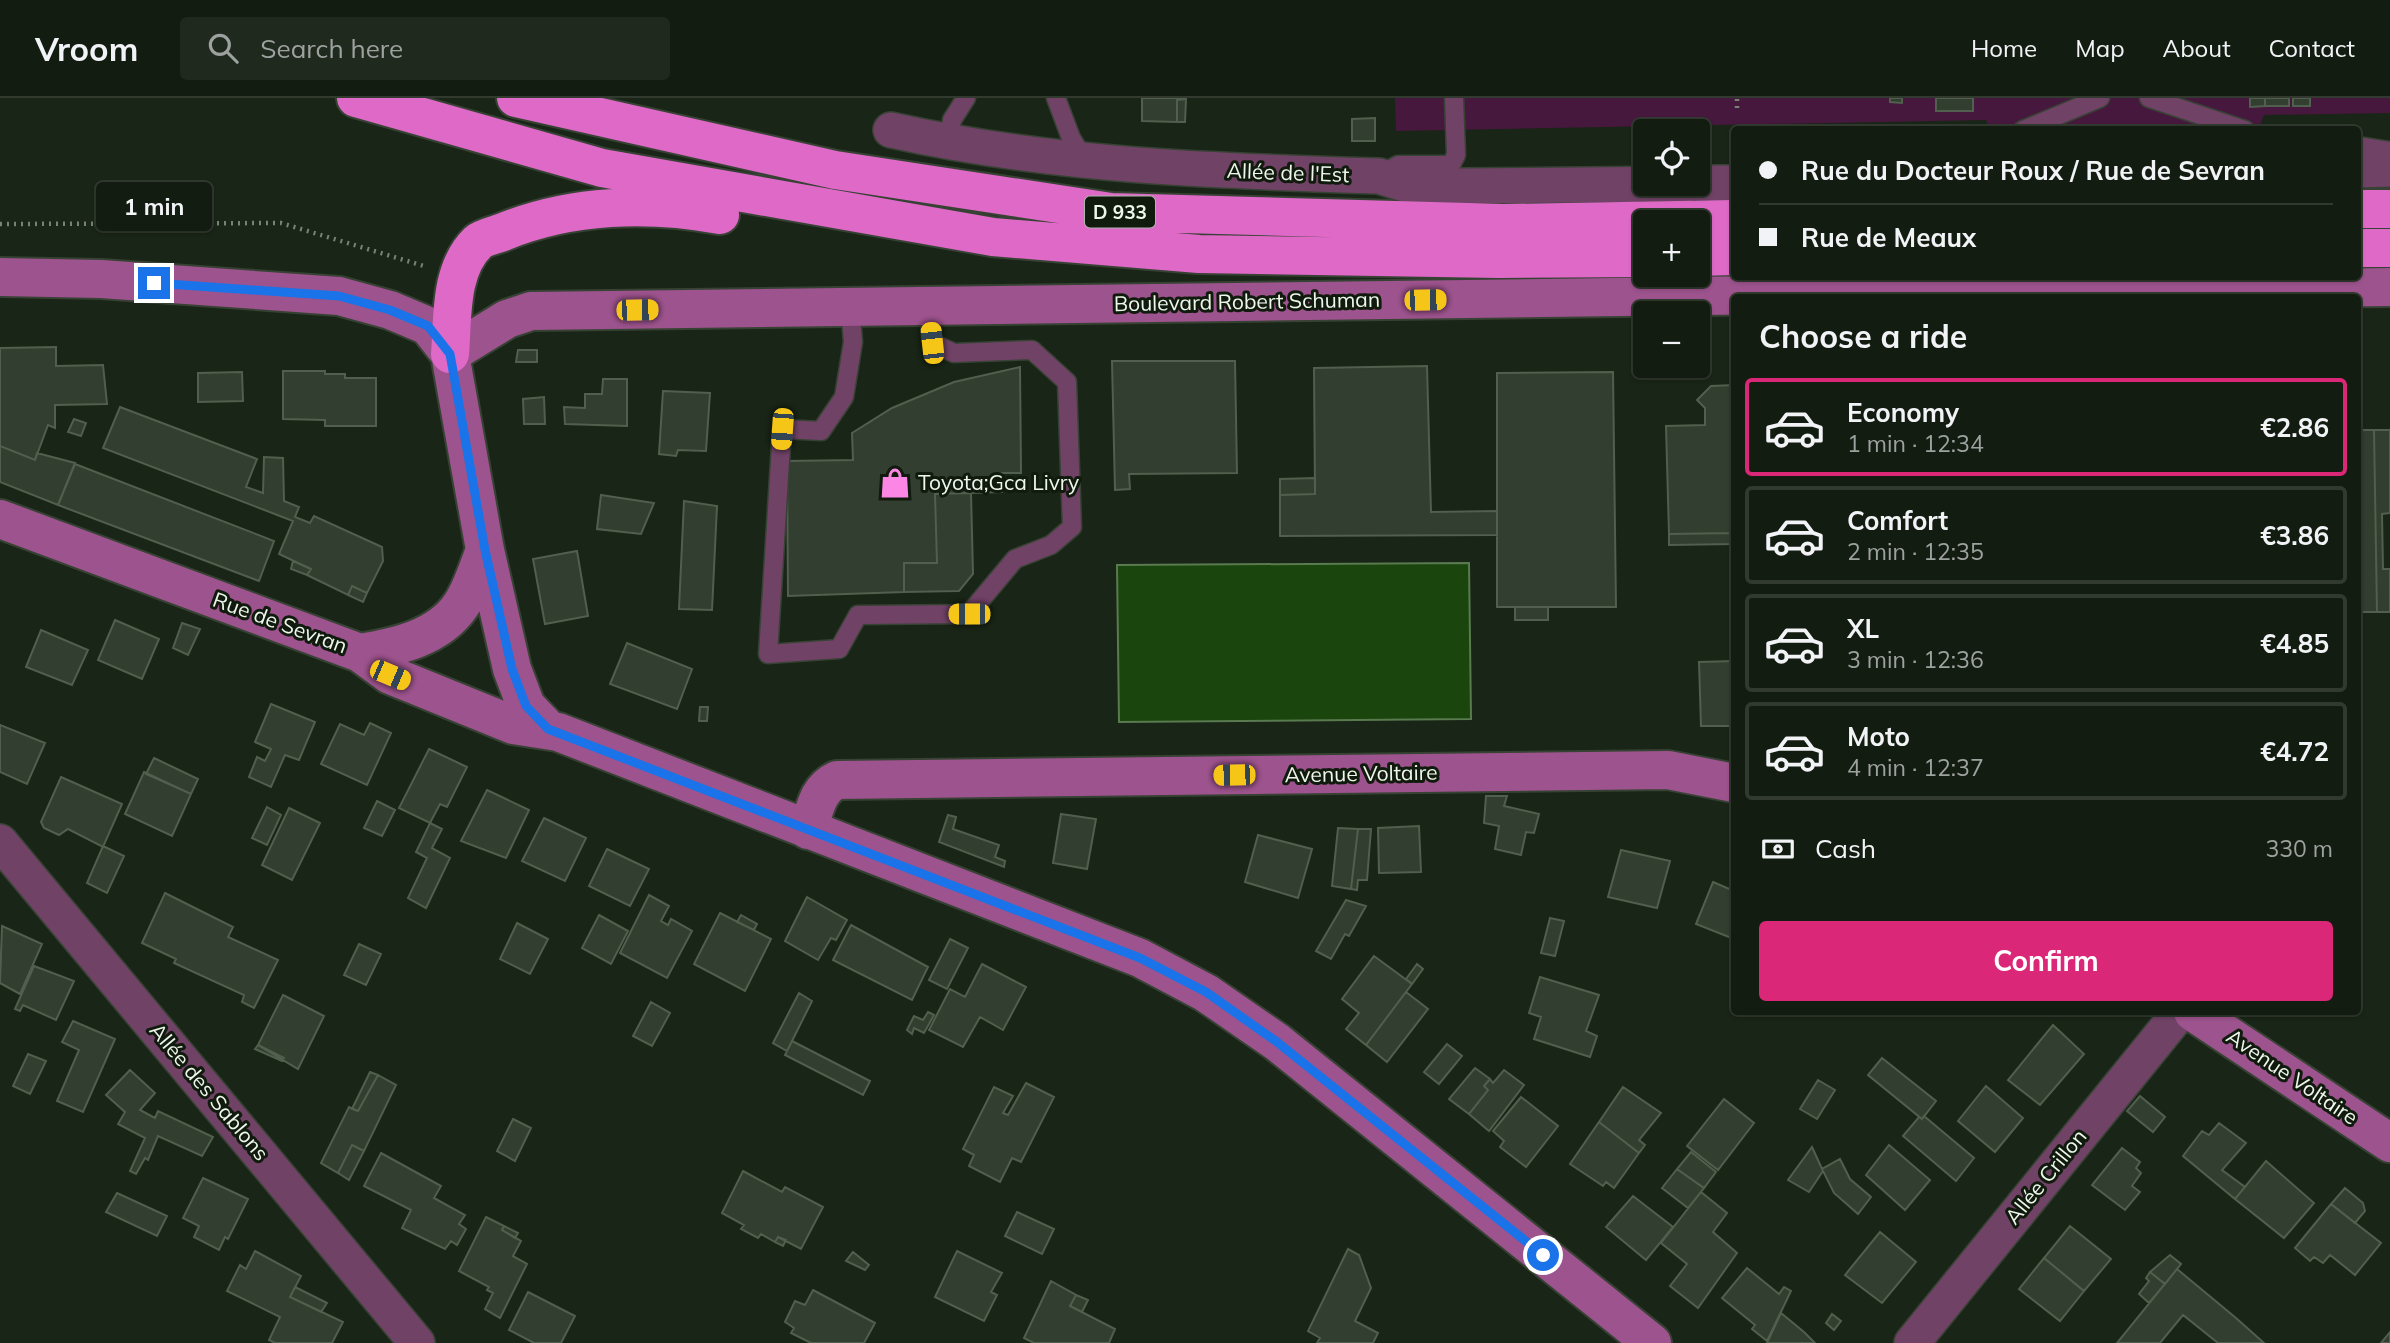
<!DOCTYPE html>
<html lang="en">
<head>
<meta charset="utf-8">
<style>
	:root { --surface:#131c10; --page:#20291e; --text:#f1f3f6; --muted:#9da19f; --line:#323a30; --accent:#db2777 }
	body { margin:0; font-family:Mulish,sans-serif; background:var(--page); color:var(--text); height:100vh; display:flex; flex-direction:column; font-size:26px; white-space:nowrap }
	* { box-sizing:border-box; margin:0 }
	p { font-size:23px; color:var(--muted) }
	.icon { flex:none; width:38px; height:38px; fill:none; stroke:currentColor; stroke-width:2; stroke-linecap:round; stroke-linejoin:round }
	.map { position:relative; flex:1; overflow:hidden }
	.sheet { position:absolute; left:1731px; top:196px; width:630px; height:721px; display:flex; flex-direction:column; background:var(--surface); border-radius:7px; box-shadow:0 2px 5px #0004,0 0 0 2px var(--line) }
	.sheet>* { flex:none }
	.top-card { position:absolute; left:1731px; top:28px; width:630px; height:154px; border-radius:7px; box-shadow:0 2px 5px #0004,0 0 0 2px var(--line); display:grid; align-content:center; height:154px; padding:0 28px; background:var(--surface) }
	.tools { position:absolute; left:1633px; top:21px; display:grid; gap:14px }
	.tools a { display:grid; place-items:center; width:77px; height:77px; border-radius:7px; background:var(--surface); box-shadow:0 2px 5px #0004,0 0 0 2px var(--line); font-size:35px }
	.end { position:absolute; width:32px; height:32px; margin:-16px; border:9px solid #1a73e8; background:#fff; box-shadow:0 0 0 4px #fff }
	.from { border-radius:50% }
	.bubble { position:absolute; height:49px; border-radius:7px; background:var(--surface); box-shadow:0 2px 5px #0004,0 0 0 2px var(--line); font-size:23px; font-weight:700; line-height:49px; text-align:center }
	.car { position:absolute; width:21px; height:42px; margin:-21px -10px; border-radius:9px; box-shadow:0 0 5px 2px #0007; background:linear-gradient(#f5c518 24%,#345 0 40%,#f5c518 0 76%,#345 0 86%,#f5c518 0) }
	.top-card b { display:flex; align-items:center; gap:24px; height:66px; font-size:26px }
	.top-card b+b { border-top:2px solid var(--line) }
	.top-card i { width:18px; height:18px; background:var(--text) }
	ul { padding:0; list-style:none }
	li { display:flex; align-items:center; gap:21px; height:98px; margin:0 14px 10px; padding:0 14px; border:4px solid var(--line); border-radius:7px }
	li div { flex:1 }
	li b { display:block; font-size:26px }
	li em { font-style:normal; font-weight:700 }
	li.on { border-color:var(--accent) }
	li>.icon { width:63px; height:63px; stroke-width:1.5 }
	h2 { padding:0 28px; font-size:32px; line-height:84px }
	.pay { display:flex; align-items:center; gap:18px; height:77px; padding:0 28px; font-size:26px }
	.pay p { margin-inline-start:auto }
	.button { display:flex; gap:14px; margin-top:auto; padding:14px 28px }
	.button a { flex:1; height:80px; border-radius:7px; background:var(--accent); color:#fff; font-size:28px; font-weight:700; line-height:80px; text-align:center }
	header { display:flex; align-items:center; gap:42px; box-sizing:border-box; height:98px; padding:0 35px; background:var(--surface); border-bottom:2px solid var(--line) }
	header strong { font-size:33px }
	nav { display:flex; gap:38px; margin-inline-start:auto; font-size:24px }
	.search { width:490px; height:63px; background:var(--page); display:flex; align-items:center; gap:18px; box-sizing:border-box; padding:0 24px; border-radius:7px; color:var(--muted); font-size:26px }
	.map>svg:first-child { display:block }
</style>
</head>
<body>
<header>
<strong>Vroom</strong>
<div class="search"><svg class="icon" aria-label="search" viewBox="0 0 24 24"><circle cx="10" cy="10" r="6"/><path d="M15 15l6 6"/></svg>Search here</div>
<nav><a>Home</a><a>Map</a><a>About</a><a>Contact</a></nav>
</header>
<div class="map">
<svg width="2390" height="1245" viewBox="0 0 2390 1245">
	<rect width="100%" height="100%" fill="#192516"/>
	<path fill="#46183e" d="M1395 0H2390V15L2264 17 2258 32H1990L1986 22 1396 33Z"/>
	<path fill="#1a450c" stroke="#5a7a50" stroke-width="2" d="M1469 465 1471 621 1119 624 1117 467Z"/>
	<path fill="#323e2f" stroke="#515f4e" stroke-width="2" d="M1142 0H1186V1L1177 2V24L1142 23Z
		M1890 0H1902V5L1890 4Z
		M1936 0H1973V13H1936Z
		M2250 0H2265V8L2250 9Z
		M2265 0H2289V8H2265Z
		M2293 0H2310V8H2293Z
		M1186 1 1185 24H1177V2Z
		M1375 20V43H1352V21Z
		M56 249V268L103 267 107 306 55 307V330L48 327 35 362 0 348V250Z
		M518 252H537V264H516Z
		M1112 263H1235L1237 375 1129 376 1130 391 1115 392Z
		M1427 268 1431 414 1497 413V437L1280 438V397L1315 396 1314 270Z
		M1020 269 1021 375H1002V394L935 396 937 465H904V494L788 498 787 363 853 362 852 335 892 310 954 284Z
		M283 273H325V276H345V280H376V328H325V322L283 321Z
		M242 274 243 303 198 304V275Z
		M1613 274 1616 509H1497V275Z
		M603 281H627V328L565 326 564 309 585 310V296H602Z
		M1734 287V435L1669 436 1666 328 1705 327V310L1697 302 1711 288Z
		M663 293 710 295 706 353 678 352 676 358 659 356Z
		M544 299 545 326H524L523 301Z
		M120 309 257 361 246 389 263 395 264 359 283 360 284 403 299 409 295 419 310 425 314 418 382 449 383 463 367 495 352 488 348 497 307 477 311 471 279 456 293 423 103 350Z
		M74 321 86 325 81 338 68 334Z
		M2357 332H2374L2377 514H2357Z
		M2374 332H2390V415L2382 416 2383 471H2390V514H2377Z
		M0 348 35 362 37 355 75 365 58 407 0 384Z
		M75 366 274 443 259 483 58 407Z
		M1315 380V396L1280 397V381Z
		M971 395 973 476 959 493 904 494V465H937L935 396Z
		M601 397 654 405 641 436 597 431Z
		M684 403 717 408 712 512 679 511Z
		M1734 435V446L1669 447V436Z
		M577 453 588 518 545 526 533 461Z
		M293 463 311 471 307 477 291 471Z
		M352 488 367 495 363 504 348 497Z
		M1515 509H1548V522H1515Z
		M115 522 159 541 142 581 98 562Z
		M182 525 200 531 188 557 173 550Z
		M41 532 88 552 72 587 26 569Z
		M627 545 692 571 677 611 610 586Z
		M1734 563V628H1701L1699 564Z
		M271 606 315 624 299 662 285 657 271 689 249 679 257 659 265 663 271 651 255 644Z
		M700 609H708L707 623H699Z
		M370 625 391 635 367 687 321 666 340 626 364 637Z
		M0 627 45 645 27 686 0 674Z
		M429 651 467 669 447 709 440 706 430 725 399 710Z
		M154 660 198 681 191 696 146 676Z
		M144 674 191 696 172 738 125 716Z
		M61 679 122 706 103 749 68 731 59 737 44 730 41 724Z
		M487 692 529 712 506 760 461 743Z
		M1486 698H1507L1504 708 1539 716 1534 735 1526 734 1521 757 1495 751 1499 728 1484 725Z
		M377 703 395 712 382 738 364 730Z
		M267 709 281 717 267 747 252 740Z
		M289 710 320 725 292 782 262 767Z
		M1061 716 1096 721 1087 771 1053 765Z
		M948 717 956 719 953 731 999 747 995 759 1005 763 1004 769 939 744Z
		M544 720 586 740 565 783 522 763Z
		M430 725 442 731 432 750 450 760 426 810 408 800 427 760 416 754Z
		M1419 728 1421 774 1379 775 1378 730Z
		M1338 730 1358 731 1351 791 1332 788Z
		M1358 731H1371L1367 782H1358L1357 792 1351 791Z
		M1258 737 1312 751 1298 800 1245 784Z
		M103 748 124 758 107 795 87 785Z
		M607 751 649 771 630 808 589 788Z
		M1621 752 1670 763 1657 810 1608 799Z
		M1713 784 1734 793V841L1696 826Z
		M165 795 233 829 228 839 278 862 254 910 242 904 244 897 174 865 176 861 142 845Z
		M649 797 669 808 661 823 668 827 671 821 692 833 667 880 620 855Z
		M807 799 847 822 836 842 831 840 818 862 785 843Z
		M1346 802 1366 808 1349 838 1345 836 1331 861 1316 853Z
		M720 815 771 841 745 893 694 866Z
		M599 817 628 833 611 866 582 850Z
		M741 817 757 826 754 832 737 824Z
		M1550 820 1564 823 1555 858 1541 855Z
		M517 825 548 841 530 876 500 861Z
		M851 827 928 869 912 902 833 862Z
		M2 828 42 846 20 896 0 885Z
		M950 841 968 850 947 891 929 882Z
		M359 846 381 856 366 887 344 877Z
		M1374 858 1412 886 1366 947 1346 931 1359 915 1342 901Z
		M982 866 1026 889 1003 932 980 919 963 949 929 932 950 891 965 899Z
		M1417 866 1423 871 1412 886 1406 881Z
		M34 868 74 883 56 922 23 907 20 913 15 911Z
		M1540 879 1599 897 1586 933 1597 938 1590 959 1534 941 1541 919 1529 915Z
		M1406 894 1428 911 1387 964 1366 947Z
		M799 895 812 903 787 953 773 945Z
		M283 897 324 918 298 971 258 947Z
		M651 904 670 915 652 948 633 938Z
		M928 914 934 917 924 935 914 930 912 936 907 932 914 918 923 922Z
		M73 923 115 941 83 1014 57 1003 79 952 62 944Z
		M2053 927 2084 956 2040 1007 2008 982Z
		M792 943 870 983 863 997 785 957Z
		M1447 946 1462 958 1439 986 1424 974Z
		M258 947 284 960 282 963 255 951Z
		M28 956 46 963 30 996 13 988Z
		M1882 960 1936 1003 1922 1021 1868 977Z
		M1475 970 1490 981 1484 988 1488 992 1469 1016 1449 1001Z
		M130 972 155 995 140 1012 155 1020 158 1013 213 1039 202 1058 158 1038 148 1062 145 1060 136 1076 130 1073 145 1040 118 1026 125 1014 106 997Z
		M1504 972 1524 987 1489 1033 1469 1016 1488 992 1484 988 1490 981 1493 985Z
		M370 974 378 977 358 1013 352 1011Z
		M378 977 396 987 364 1053 352 1047 338 1075 321 1065 349 1009 358 1013Z
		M1818 982 1835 992 1817 1021 1800 1011Z
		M1026 985 1054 999 1021 1064 1012 1060 1000 1084 969 1068 974 1057 963 1051 994 989 1013 998 1003 1015 1008 1017Z
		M1986 988 2023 1020 1995 1054 1958 1023Z
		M1623 989 1661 1015 1639 1042 1645 1047 1639 1055 1599 1024Z
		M2140 998 2165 1019 2153 1034 2127 1013Z
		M1521 999 1558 1028 1526 1069 1500 1049 1504 1043 1493 1033Z
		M1724 1001 1754 1025 1718 1072 1687 1048Z
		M1924 1018 1974 1060 1956 1083 1903 1038 1919 1019 1922 1021Z
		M513 1021 531 1030 515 1063 497 1053Z
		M1599 1024 1639 1055 1614 1090 1606 1084 1603 1088 1570 1066Z
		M2219 1025 2246 1045 2222 1072 2245 1089 2235 1101 2183 1058 2202 1033 2209 1037Z
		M352 1047 364 1053 349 1082 338 1075Z
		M1889 1047 1930 1082 1905 1112 1866 1077Z
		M1812 1049 1823 1073 1809 1094 1788 1082Z
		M2122 1050 2140 1064 2136 1070 2141 1075 2132 1088 2140 1094 2125 1112 2092 1087Z
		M1691 1054 1716 1074 1704 1090 1677 1071Z
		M381 1055 441 1088 434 1100 465 1117 459 1126 466 1131 457 1147 451 1143 445 1151 402 1130 411 1112 364 1088Z
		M1840 1061 1850 1081 1871 1099 1858 1116 1834 1095 1822 1071Z
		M2266 1063 2314 1105 2284 1140 2235 1101Z
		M1677 1071 1704 1090 1688 1110 1662 1090Z
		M743 1073 782 1094 785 1089 823 1109 801 1151 778 1139 775 1144 761 1136 758 1140 741 1131 744 1127 722 1115Z
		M203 1080 248 1101 228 1141 225 1139 219 1152 194 1139 199 1128 183 1120Z
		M2345 1090 2363 1105 2365 1113 2355 1125 2331 1106Z
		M1701 1094 1727 1115 1713 1134 1737 1155 1698 1210 1670 1188 1687 1166 1661 1145Z
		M117 1095 167 1118 157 1138 106 1114Z
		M1633 1098 1673 1129 1646 1162 1606 1129Z
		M2331 1106 2381 1145 2355 1177 2330 1157 2323 1165 2314 1159 2310 1163 2295 1150Z
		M1017 1114 1054 1131 1042 1156 1005 1138Z
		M486 1119 504 1128 502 1132 521 1143 513 1158 527 1166 500 1220 485 1211 493 1195 487 1192 489 1189 459 1173Z
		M504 1128 518 1135 515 1140 502 1132Z
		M2070 1128 2111 1161 2084 1193 2044 1160Z
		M1880 1134 1916 1164 1882 1205 1845 1177Z
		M778 1139 786 1142 783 1148 775 1144Z
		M1348 1151 1359 1157 1371 1190 1355 1223 1378 1235 1373 1245H1317L1320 1240 1308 1233Z
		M255 1153 301 1178 290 1199 343 1224 332 1245H275L269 1242 280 1219 227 1193 240 1167 246 1171Z
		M957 1153 1002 1175 991 1194 997 1197 984 1223 935 1199Z
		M853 1154 869 1167 865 1172 846 1163Z
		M2170 1157 2181 1166 2165 1186 2150 1174Z
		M2044 1160 2084 1193 2060 1223 2019 1191Z
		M1747 1170 1779 1196 1784 1189 1791 1193 1767 1243 1752 1231 1755 1227 1722 1200Z
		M2177 1171 2236 1220 2264 1245H2218L2183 1217 2160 1245H2117Z
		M2150 1174 2165 1186 2149 1205 2139 1196 2149 1183 2146 1180Z
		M1051 1183 1076 1197 1070 1208 1115 1231 1109 1245H1034L1024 1240Z
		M295 1189 327 1205 321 1214 290 1199Z
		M813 1192 875 1225 864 1245H811L791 1235 794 1230 785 1224 795 1203 805 1207Z
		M528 1194 575 1218 561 1245H534L509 1232Z
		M1076 1197 1088 1202 1082 1214 1070 1208Z
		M1781 1215 1804 1234 1815 1245H1767Z
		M1832 1216 1841 1223 1834 1232 1826 1225Z
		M2390 1234V1245H2381Z"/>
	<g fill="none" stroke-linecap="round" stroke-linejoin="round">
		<g stroke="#374234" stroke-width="21">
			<path id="lane" d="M1056 0 1071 40 1085 63
				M2149 0 2245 32
				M2023 32 2100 0
				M948 45 952 22 966 0
				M2357 48 2390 53
				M1382 76 1398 67H1451L1456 57 1454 0
				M850 209 853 244 844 299 821 333 782 331 768 556 839 551 858 517 969 516 1015 461 1051 447 1072 429 1067 284 1032 252 954 255 932 245 928 208"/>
		</g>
		<g stroke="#374234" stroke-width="38">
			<path id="street" d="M891 32C1052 68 1215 73 1379 78L1408 87 1458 88 1688 86
				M2357 72 2390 71
				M1698 85H1734
				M0 744 417 1245
				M1912 1245 2180 914"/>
		</g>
		<g stroke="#374234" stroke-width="42">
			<path id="secondary" d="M0 179 101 181 339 198 390 212 428 228 450 256 485 452 512 571 526 608 548 631
				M450 256 507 221 531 213 2390 189
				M0 421 360 555 390 577 513 627 558 634 1140 860 1206 895 1277 944 1652 1245
				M360 555C396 549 439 540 461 507 472 491 478 469 485 452
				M808 732C815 712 817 691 837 682L1668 672 1734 685
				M2193 914 2390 1045"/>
		</g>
		<g stroke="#374234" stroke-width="42">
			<path id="highway" d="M356 0 602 70 993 139 1199 156 1499 161 1645 160
				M516 0 835 72 1111 114 1503 125 1734 121
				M2357 111H2390
				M2357 150H2390
				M1698 159 1734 158
				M450 256C453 220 449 172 478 144 484 139 496 137 503 134 571 106 648 104 720 117"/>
		</g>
		<path stroke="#788275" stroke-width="4.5" stroke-dasharray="2 5" stroke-linecap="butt" d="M1737 10V0
			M0 126 281 125 424 168"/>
		<use href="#lane" stroke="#704266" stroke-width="18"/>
		<use href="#street" stroke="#704266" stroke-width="35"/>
		<use href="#secondary" stroke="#9d538d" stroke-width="38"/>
		<use href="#highway" stroke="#de69c7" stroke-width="38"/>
	</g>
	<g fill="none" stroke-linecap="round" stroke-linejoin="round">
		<path stroke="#1a73e8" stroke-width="9" d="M154 185 339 198 390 212 428 228 450 256 485 452 512 571 526 608 548 631 1140 860 1206 894 1277 944 1543 1157"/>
	</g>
	<defs>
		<g id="shop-bare" transform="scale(2.415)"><path d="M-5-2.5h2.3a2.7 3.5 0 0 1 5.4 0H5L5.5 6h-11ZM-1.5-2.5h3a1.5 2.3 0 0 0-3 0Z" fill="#fc86e4" stroke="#101b0d" stroke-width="2.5" paint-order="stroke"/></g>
	</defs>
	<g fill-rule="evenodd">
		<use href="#shop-bare" x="895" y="385"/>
	</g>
	<g text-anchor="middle" stroke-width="6" stroke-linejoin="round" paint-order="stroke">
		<rect fill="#101b0d" stroke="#acb5aa" stroke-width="2" x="1085" y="98.5" width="70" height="31" rx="5"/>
		<g font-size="19" font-weight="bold" fill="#eff7ed">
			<text x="1120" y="121">D 933</text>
		</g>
		<g font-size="21" fill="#eff7ed" stroke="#101b0d">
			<text transform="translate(1288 75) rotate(2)" y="7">Allée de l'Est</text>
			<text transform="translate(1247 204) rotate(-1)" y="7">Boulevard Robert Schuman</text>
			<text transform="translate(280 525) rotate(20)" y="7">Rue de Sevran</text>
			<text transform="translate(1361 676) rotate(-1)" y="7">Avenue Voltaire</text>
			<text transform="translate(2292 979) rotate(34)" y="7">Avenue Voltaire</text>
			<text transform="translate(209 994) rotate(50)" y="7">Allée des Sablons</text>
			<text transform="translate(2046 1079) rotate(-51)" y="7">Allée Crillon</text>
		</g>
		<g font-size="21" fill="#eff7ed" stroke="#101b0d" text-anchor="start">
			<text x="918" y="392">Toyota;Gca Livry</text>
		</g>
	</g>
</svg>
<div class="tools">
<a><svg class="icon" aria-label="locate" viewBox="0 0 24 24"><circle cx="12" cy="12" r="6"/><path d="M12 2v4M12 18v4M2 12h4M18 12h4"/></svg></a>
<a>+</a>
<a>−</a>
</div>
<i class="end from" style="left:1543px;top:1157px"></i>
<i class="end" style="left:154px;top:185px"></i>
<div class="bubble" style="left:96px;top:84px;width:116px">1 min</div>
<i class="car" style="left:1425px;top:202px;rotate:89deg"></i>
<i class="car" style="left:637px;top:212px;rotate:89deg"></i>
<i class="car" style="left:932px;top:245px;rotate:354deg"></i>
<i class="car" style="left:782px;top:331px;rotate:184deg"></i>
<i class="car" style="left:969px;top:516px;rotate:270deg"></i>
<i class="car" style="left:390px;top:577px;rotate:113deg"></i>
<i class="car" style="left:1234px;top:677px;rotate:269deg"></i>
<div class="top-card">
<b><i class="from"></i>Rue du Docteur Roux / Rue de Sevran</b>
<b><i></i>Rue de Meaux</b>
</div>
<section class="sheet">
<h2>Choose a ride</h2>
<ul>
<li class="on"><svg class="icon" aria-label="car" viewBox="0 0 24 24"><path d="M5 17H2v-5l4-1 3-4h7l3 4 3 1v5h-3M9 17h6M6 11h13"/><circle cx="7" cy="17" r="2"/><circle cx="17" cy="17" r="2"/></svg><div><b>Economy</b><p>1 min · 12:34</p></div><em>€2.86</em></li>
<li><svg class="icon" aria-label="car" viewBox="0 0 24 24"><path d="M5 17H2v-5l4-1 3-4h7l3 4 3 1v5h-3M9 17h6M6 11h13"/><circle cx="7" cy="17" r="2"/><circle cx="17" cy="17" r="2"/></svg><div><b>Comfort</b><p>2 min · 12:35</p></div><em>€3.86</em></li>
<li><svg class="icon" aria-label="car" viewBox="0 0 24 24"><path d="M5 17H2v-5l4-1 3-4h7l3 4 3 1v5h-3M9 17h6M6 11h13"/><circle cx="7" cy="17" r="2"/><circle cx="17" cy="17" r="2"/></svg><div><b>XL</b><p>3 min · 12:36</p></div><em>€4.85</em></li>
<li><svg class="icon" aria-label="car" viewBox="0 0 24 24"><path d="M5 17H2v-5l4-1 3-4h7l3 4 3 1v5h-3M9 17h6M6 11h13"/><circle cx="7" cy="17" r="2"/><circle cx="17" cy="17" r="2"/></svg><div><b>Moto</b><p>4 min · 12:37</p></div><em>€4.72</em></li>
</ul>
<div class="pay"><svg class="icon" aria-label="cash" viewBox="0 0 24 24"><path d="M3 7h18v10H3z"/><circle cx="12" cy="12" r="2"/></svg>Cash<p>330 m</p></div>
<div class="button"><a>Confirm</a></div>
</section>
</div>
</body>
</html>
